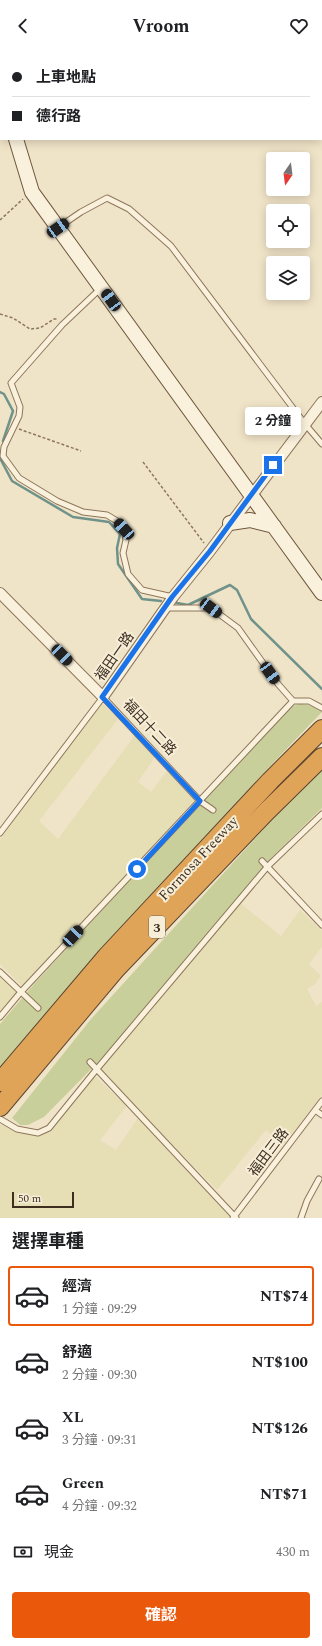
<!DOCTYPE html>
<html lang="zh-TW">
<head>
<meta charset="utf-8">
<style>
	:root { --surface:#fff; --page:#f2f2f2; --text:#202124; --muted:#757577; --line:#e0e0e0; --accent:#ea580c }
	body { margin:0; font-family:Spectral,"Noto Sans TC",serif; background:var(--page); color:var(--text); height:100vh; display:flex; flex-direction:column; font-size:15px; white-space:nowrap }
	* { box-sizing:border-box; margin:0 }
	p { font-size:13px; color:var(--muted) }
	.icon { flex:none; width:22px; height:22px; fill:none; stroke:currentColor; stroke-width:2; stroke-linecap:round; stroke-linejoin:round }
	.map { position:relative; height:1166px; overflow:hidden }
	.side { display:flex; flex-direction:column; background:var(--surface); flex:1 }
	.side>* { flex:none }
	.top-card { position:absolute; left:0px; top:0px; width:322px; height:88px; box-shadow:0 2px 10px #0003; display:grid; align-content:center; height:88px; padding:0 12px; background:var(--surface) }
	.needle { width:26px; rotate:194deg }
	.fabs { position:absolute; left:266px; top:100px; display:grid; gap:8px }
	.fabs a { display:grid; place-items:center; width:44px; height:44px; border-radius:4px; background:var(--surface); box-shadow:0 2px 10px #0003; font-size:20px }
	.scale { position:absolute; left:12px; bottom:10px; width:62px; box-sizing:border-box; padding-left:4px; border:2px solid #3d2e20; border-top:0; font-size:11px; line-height:14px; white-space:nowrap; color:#3d2e20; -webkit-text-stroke:3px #f7eed8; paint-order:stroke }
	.end { position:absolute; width:18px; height:18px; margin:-9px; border:5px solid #1a73e8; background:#fff; box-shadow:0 0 0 2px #fff }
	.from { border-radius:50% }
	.bubble { position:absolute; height:28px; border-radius:4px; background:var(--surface); box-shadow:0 2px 10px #0003; font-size:13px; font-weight:700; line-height:28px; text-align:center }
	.car { position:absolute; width:12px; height:24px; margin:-12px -6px; border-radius:5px; box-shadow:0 0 3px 1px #0007; background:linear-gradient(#222 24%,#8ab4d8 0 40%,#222 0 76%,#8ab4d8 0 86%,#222 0) }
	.top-card b { display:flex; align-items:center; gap:14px; height:38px; font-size:15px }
	.top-card b+b { border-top:1px solid var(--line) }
	.top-card i { width:10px; height:10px; background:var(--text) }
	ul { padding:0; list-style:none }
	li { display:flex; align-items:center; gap:12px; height:60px; margin:0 8px 6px; padding:0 4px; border:2px solid transparent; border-radius:4px }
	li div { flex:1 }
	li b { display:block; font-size:15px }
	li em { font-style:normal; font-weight:700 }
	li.current { border-color:var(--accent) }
	li>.icon { width:36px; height:36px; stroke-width:1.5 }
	h2 { padding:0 12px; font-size:18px; line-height:48px }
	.pay { display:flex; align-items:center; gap:10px; height:44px; padding:0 12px; font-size:15px }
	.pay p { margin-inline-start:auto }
	.primary-button { display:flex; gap:8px; margin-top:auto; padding:8px 12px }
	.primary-button a { flex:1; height:46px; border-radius:4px; background:var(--accent); color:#fff; font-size:16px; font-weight:700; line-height:46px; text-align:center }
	header { display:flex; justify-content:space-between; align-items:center; height:52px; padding:0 12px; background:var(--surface); font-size:18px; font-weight:700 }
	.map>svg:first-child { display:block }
</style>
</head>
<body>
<header><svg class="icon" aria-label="back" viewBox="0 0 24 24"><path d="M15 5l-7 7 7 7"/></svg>Vroom<svg class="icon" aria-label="heart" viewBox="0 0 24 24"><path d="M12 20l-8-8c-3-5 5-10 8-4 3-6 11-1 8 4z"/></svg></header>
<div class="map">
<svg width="322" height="1166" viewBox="0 0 322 1166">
	<rect width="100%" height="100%" fill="#f0e4c8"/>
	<path fill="#e6deb5" d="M102 651 118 667 39 769 58 787 135 683 155 705 138 730 151 740 167 719 195 748 23 935 0 912V787Z
		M240 851 281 884 300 858 322 879V895L309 912 321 924 315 932 307 937 316 954 322 950V1043L284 1092 266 1078 217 1138 99 1018Z
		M0 922 18 941 0 960Z
		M94 1023 127 1054 100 1088 116 1098 138 1066 231 1163 229 1166H0V1074L1 1072 21 1081 37 1083 46 1078Z"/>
	<path fill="#c9cf9b" d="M299 652C308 652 315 654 322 660L273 711 103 897 0 1020V972L35 931 290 655Z
		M322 718V756L272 805 110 998 44 1065 28 1073H20L12 1066 91 967 280 759Z"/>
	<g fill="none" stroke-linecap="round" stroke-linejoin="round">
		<path stroke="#6f938a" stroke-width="2.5" d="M0 340 4 342 13 359 3 389
			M0 406 12 429 73 465 109 470 120 482 117 496 118 512 142 547 161 549
			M177 551 188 553 230 533 237 538 251 567 322 637"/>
		<g stroke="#8d765c" stroke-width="7">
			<path id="lane" d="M306 0 307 1
				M321 16 322 17
				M59 175 81 160 107 146 129 157 171 194 305 372 322 392
				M101 236 62 273 11 331 20 355 19 364 4 395 3 404 19 426 57 449 83 460 107 463 117 469 124 477 126 488 123 501 128 522 142 538 173 545
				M293 649H309L322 656
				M0 781 103 645 200 749 213 758
				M262 809 322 873
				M0 920 38 956
				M0 965 20 941 293 649 278 632 238 576 211 556H166
				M90 1010 236 1166
				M315 1058 322 1063
				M0 1067 17 1077 38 1081 49 1076 96 1018 268 814 322 762
				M233 1166 322 1049
				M301 1166 307 1149 319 1127"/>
		</g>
		<g stroke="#8d765c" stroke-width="12">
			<path id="street" d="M0 541 103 645 173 545 210 499 322 350"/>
		</g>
		<g stroke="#6f573f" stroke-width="16">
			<path id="secondary" d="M64 1V0
				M0 71H1
				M16 87 32 140 322 541
				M230 471 250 468 274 474"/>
		</g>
		<g stroke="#5b4430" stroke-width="20">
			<path id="highway" d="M0 1030 106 905 270 729 322 677
				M0 1055 116 917 266 760 322 705"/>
		</g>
		<path stroke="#8d765c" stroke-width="1.5" stroke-dasharray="3 2" stroke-linecap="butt" d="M0 84 1 83
			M0 168 23 147
			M0 262 13 266 30 277 40 276 54 267H58
			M19 377 81 399
			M143 410 204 491"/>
		<use href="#lane" stroke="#faf1dc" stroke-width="5"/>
		<use href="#street" stroke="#faf1dc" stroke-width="10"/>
		<use href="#secondary" stroke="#faf1dc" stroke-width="14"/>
		<use href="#highway" stroke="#e0a458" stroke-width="18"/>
	</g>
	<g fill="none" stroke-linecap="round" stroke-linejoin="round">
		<path stroke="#1a73e8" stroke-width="5" d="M137 817 200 749 102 645 172 545 210 499 273 413"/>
	</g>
	<g text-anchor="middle" stroke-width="4" stroke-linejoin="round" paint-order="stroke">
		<rect fill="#f7eed8" stroke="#756857" stroke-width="1" x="149" y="864" width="16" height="22" rx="3"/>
		<g font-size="13" font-weight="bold" fill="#3d2e20">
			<text x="157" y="880">3</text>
		</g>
		<g font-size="14" fill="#3d2e20" stroke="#f7eed8">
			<text transform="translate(114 604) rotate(-55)" y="5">福田一路</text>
			<text transform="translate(150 675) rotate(47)" y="5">福田十二路</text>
			<text transform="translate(198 806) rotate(-47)" y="5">Formosa Freeway</text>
			<text transform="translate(268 1100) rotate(-53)" y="5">福田三路</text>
		</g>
	</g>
</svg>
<div class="fabs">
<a><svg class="needle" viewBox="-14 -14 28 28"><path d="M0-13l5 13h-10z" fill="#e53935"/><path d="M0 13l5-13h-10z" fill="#757577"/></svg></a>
<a><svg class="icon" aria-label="locate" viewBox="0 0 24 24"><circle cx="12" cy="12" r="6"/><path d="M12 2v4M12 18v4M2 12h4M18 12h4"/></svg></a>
<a><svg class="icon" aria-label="layers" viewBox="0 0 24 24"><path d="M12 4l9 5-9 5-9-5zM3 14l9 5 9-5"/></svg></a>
</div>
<div class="scale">50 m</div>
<i class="end from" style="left:137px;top:817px"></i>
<i class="end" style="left:273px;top:413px"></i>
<div class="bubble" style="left:245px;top:355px;width:56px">2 分鐘</div>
<i class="car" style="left:58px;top:176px;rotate:56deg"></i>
<i class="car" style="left:111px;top:248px;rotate:324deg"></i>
<i class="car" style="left:124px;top:477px;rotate:318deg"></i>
<i class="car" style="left:211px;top:556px;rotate:127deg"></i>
<i class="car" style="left:62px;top:603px;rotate:135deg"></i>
<i class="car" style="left:270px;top:621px;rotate:144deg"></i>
<i class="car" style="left:73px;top:884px;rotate:43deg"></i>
<div class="top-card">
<b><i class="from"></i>上車地點</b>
<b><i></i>德行路</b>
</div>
</div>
<section class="side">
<h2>選擇車種</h2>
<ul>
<li class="current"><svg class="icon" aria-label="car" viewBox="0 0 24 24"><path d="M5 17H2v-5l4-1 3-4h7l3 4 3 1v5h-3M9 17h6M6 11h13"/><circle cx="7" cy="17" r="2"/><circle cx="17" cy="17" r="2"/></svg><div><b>經濟</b><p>1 分鐘 · 09:29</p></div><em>NT$74</em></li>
<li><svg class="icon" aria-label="car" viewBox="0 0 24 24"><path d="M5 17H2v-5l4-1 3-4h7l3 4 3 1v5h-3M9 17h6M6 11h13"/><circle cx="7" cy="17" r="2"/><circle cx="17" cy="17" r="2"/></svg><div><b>舒適</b><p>2 分鐘 · 09:30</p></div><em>NT$100</em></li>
<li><svg class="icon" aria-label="car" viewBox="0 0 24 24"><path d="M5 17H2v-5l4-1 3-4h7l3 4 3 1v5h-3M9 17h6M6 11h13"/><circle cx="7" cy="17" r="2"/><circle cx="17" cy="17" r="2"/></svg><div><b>XL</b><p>3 分鐘 · 09:31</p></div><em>NT$126</em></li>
<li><svg class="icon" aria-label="car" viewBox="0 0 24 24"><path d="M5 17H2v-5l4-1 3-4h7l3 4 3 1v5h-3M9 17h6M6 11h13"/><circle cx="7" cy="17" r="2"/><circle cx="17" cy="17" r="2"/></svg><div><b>Green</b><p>4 分鐘 · 09:32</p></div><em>NT$71</em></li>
</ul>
<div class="pay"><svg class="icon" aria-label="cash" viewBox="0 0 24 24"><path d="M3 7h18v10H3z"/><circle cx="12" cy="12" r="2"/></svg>現金<p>430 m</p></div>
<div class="primary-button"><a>確認</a></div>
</section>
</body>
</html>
